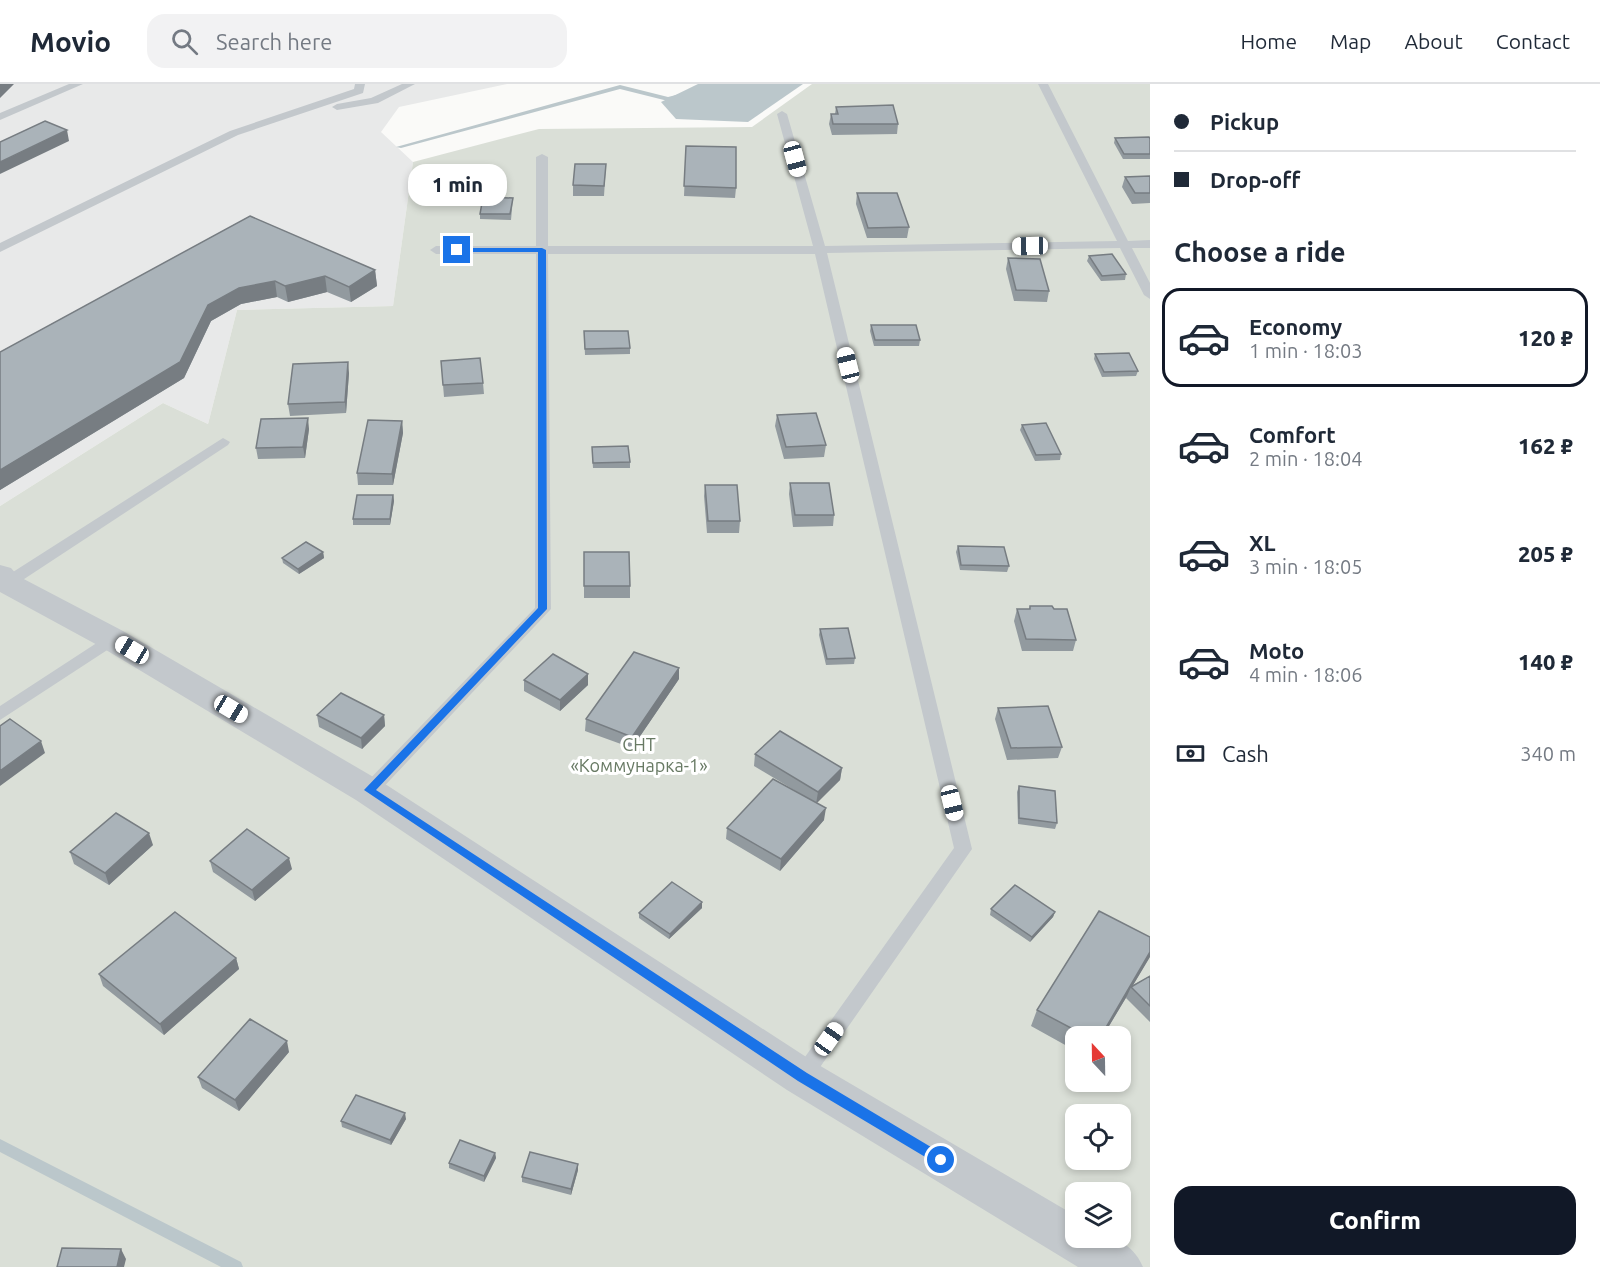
<!DOCTYPE html>
<html lang="en">
<head>
<meta charset="utf-8">
<style>
	:root { --surface:#fff; --page:#f2f2f3; --text:#1f2937; --muted:#747a83; --line:#e0e1e3; --accent:#111827 }
	body { margin:0; font-family:Ubuntu,sans-serif; background:var(--page); color:var(--text); height:100vh; display:flex; flex-direction:column; font-size:22px; white-space:nowrap }
	* { box-sizing:border-box; margin:0 }
	p { font-size:20px; color:var(--muted) }
	.icon { flex:none; width:33px; height:33px; fill:none; stroke:currentColor; stroke-width:2; stroke-linecap:round; stroke-linejoin:round }
	.map { position:relative; flex:1; overflow:hidden }
	.drawer { display:flex; flex-direction:column; background:var(--surface); width:450px }
	.drawer>* { flex:none }
	.banner { display:grid; align-content:center; height:132px; padding:0 24px; background:var(--surface) }
	.needle { width:39px; rotate:338deg }
	.fabs { position:absolute; left:1065px; top:942px; display:grid; gap:12px }
	.fabs a { display:grid; place-items:center; width:66px; height:66px; border-radius:12px; background:var(--surface); box-shadow:0 3px 9px #0003; font-size:30px }
	.end { position:absolute; width:27px; height:27px; margin:-14px; border:8px solid #1a73e8; background:#fff; box-shadow:0 0 0 3px #fff }
	.from { border-radius:50% }
	.bubble { position:absolute; height:42px; border-radius:18px; background:var(--surface); box-shadow:0 3px 9px #0003; font-size:20px; font-weight:800; line-height:42px; text-align:center }
	.car { position:absolute; width:18px; height:36px; margin:-18px -9px; border-radius:8px; box-shadow:0 0 4px 2px #0007; background:linear-gradient(#fff 24%,#345 0 40%,#fff 0 76%,#345 0 86%,#fff 0) }
	.banner b { display:flex; align-items:center; gap:21px; height:57px; font-size:22px }
	.banner b+b { border-top:2px solid var(--line) }
	.banner i { width:15px; height:15px; background:var(--text) }
	ul { padding:0; list-style:none }
	li { display:flex; align-items:center; gap:18px; height:99px; margin:0 12px 9px; padding:0 12px; border:3px solid transparent; border-radius:18px }
	li div { flex:1 }
	li b { display:block; font-size:22px }
	li em { font-style:normal; font-weight:800 }
	li.selected { border-color:var(--accent) }
	li>.icon { width:54px; height:54px; stroke-width:1.5 }
	h2 { padding:0 24px; font-size:27px; line-height:72px }
	.pay { display:flex; align-items:center; gap:15px; height:66px; padding:0 24px; font-size:22px }
	.pay p { margin-inline-start:auto }
	.primary-button { display:flex; gap:12px; margin-top:auto; padding:12px 24px }
	.primary-button a { flex:1; height:69px; border-radius:18px; background:var(--accent); color:#fff; font-size:24px; font-weight:800; line-height:69px; text-align:center }
	header { display:flex; align-items:center; gap:36px; box-sizing:border-box; height:84px; padding:0 30px; background:var(--surface); border-bottom:2px solid var(--line) }
	header strong { font-size:28px }
	nav { display:flex; gap:33px; margin-inline-start:auto; font-size:21px }
	.search { width:420px; height:54px; background:var(--page); display:flex; align-items:center; gap:15px; box-sizing:border-box; padding:0 21px; border-radius:18px; color:var(--muted); font-size:22px }
	main { display:flex; flex:1; min-height:0 }
	.map>svg:first-child { display:block }
</style>
</head>
<body>
<header>
<strong>Movio</strong>
<div class="search"><svg class="icon" aria-label="search" viewBox="0 0 24 24"><circle cx="10" cy="10" r="6"/><path d="M15 15l6 6"/></svg>Search here</div>
<nav><a>Home</a><a>Map</a><a>About</a><a>Contact</a></nav>
</header>
<main>
<div class="map">
<svg width="1150" height="1183" viewBox="0 0 1150 1183">
	<rect width="100%" height="100%" fill="#fafaf8"/>
	<path fill="#e8e9e9" d="M0 0H507L399 23 381 48 413 78 393 222 237 226 208 340 163 319 0 422Z"/>
	<path fill="#dadfd7" fill-rule="evenodd" d="M812 0H1150V1183H0V422L163 319 208 340 237 226 393 222 413 78 539 45 752 43ZM1076 952H1120V998H1076ZM1076 1030H1120V1076H1076ZM1076 1108H1120V1154H1076Z"/>
	<path fill="#bbc7cb" d="M698 0H803L748 38 676 35 661 18Z"/>
	<g fill="none" stroke-linecap="round" stroke-linejoin="round">
		<path fill="#bbc7cb" fill-rule="evenodd" d="M620 1 668 13 680 10 683 12 668 17 620 5 401 64 396 63Z
			M0 1055 241 1178 243 1183H221L0 1068Z"/>
		<path fill="#c3c8cc" fill-rule="evenodd" d="M69 0H83L0 36V29Z
			M355 0H365L363 9 238 51 0 168V159L230 47 354 5Z
			M402 0H415L378 19 337 26 332 23 337 20 371 14Z
			M1038 0H1048L1128 157 1150 156V164H1132L1150 199V215L1144 211 1120 164 827 169 972 765 809 999 802 1002 795 999 792 993 795 987 954 764 815 170H548L551 525 375 712 369 714 363 712 360 707 363 702 535 524 536 170H436L430 166 436 162H536V73L542 70 548 73V162H813L777 30 782 27 787 30 825 162 1117 157Z
			M223 354 230 358 228 361 12 503H2V495Z
			M112 549 118 551 120 555 118 559 0 636V622Z"/>
		<path fill="#c3c8cc" fill-rule="evenodd" d="M0 481 11 484 18 492 123 547 382 698 817 980 1076 1132V1154C1106 1154 1129 1151 1143 1183H1078L787 1006 356 716 101 563 0 508Z"/>
	</g>
	<path fill="#929a9f" d="M836 23 898 40 897 50 832 51 829 40 831 30H835Z
		M1115 54 1150 55V75H1123L1114 59Z
		M686 62 736 104 735 114 684 112Z
		M606 80 604 112H573V101Z
		M1150 92V119L1132 120 1122 103 1125 93Z
		M857 109 909 143 907 154H867L856 120Z
		M513 114 511 136 480 135V130Z
		M250 132 375 186 377 202 351 218 327 208 288 218 277 213 241 220 211 237 184 294 0 406V268Z
		M1089 172 1126 190 1125 196 1101 197 1087 177Z
		M1008 174 1049 207 1047 218 1014 217 1006 185Z
		M871 241 920 256 919 262H874L870 247Z
		M584 247 630 264V270L585 271Z
		M1095 270 1138 287 1136 292 1102 293 1094 275Z
		M441 277 483 299 484 310 444 313Z
		M349 289 346 329 290 332 288 320Z
		M777 331 826 361 824 373 784 375 775 342Z
		M402 337 403 349 393 401H358L357 389Z
		M1022 341 1061 370 1060 376 1035 377 1020 346Z
		M309 345 305 374 258 375 256 364Z
		M592 369 630 378V384H593Z
		M790 399 834 431 833 442 793 443 789 410Z
		M705 401 740 437 739 449H707L704 412Z
		M393 411 394 417 390 441H353V435Z
		M958 462 1009 482 1007 488 960 486 956 468Z
		M323 468 324 474 299 490 283 479 282 474Z
		M584 468 630 502V514H584Z
		M1030 522 1054 525 1076 556 1073 567H1022L1014 537 1017 525H1029Z
		M820 545 855 574 854 580 826 581 819 551Z
		M679 595 632 664 585 647 586 635Z
		M524 596 588 601 560 627 524 607Z
		M998 624 1062 663 1058 674 1007 676 995 635Z
		M317 631H384L385 642 362 665 319 643Z
		M755 670 842 684 840 696 816 719 824 736 780 787 726 755 727 744 804 712 754 682Z
		M1019 702 1057 739 1055 745 1018 740 1017 708Z
		M153 761 109 801 74 780 70 768Z
		M210 777 292 785 255 817 213 788Z
		M702 818V824L669 855 639 834V829Z
		M991 825 1055 828 1053 833 1030 858 990 831Z
		M1150 868V872L1133 901 1150 892V938L1126 914 1127 912 1103 952H1076V967L1031 942 1037 926Z
		M236 874 239 885 164 951 103 902 99 890Z
		M289 968 239 1027 202 1004 198 993Z
		M406 1035 391 1061 342 1043 341 1037Z
		M495 1069 496 1074 484 1098 449 1084V1079Z
		M578 1080V1086L571 1111 522 1098V1093Z"/>
	<path fill="#777d82" d="M0 0H14L0 14Z
		M67 46 69 57 0 90V78Z
		M375 186 377 202 351 218 349 203Z
		M325 192 327 208 288 218 285 202Z
		M275 197 277 213 241 220 211 237 184 294 0 406V386L208 221 239 204Z
		M348 278 349 289 346 329 345 318Z
		M308 334 309 345 305 374 303 363Z
		M402 337 403 349 393 401 392 390Z
		M393 411 394 417 390 441V435Z
		M323 468 324 474 299 490 298 485Z
		M679 584V595L632 664V653Z
		M588 590V601L560 627V616Z
		M384 631 385 642 362 665 361 654Z
		M41 657 45 669 0 702V687Z
		M842 684 840 696 816 720 818 708Z
		M826 724 824 736 780 787 781 775Z
		M149 749 153 761 109 801 105 789Z
		M289 774 292 785 255 817 252 806Z
		M702 818V824L669 855 670 850Z
		M1055 828 1053 833 1030 858 1032 853Z
		M1150 868V873L1132 903H1131L1127 912 1103 952H1101Z
		M236 874 239 885 164 951 160 940Z
		M287 957 289 968 239 1027 235 1016Z
		M405 1029 406 1035 391 1061 390 1056Z
		M495 1069 496 1074 484 1098V1092Z
		M578 1080V1086L571 1111V1105Z
		M121 1165 126 1175 124 1183H117Z"/>
	<path fill="#aab3b9" stroke="#777d82" stroke-width="1.5" d="M893 21 898 40H833L831 30H838L836 23Z
		M45 37 67 46 0 78V58Z
		M1149 53 1150 55V70H1124L1115 54Z
		M686 62 736 63V104L684 102Z
		M575 80H606L604 102 573 101Z
		M1150 92V109H1135L1125 93Z
		M857 109H897L909 143 868 144Z
		M483 113 513 114 510 130H480Z
		M250 132 375 186 349 203 325 192 285 202 275 197 239 204 208 221 180 278 0 386V268Z
		M1112 170 1126 190 1102 192 1089 172Z
		M1008 174 1040 175 1049 207 1016 206Z
		M871 241H916L920 256H875Z
		M584 247H628L630 264 585 265Z
		M1129 269 1138 287 1104 288 1095 270Z
		M480 274 483 299 443 301 441 277Z
		M348 278 345 318 288 320 293 280Z
		M816 329 826 361 786 363 777 331Z
		M308 334 303 363 256 364 261 335Z
		M368 336 402 337 392 390 357 389Z
		M1046 339 1061 370 1036 371 1022 341Z
		M628 362 630 378 593 379 592 363Z
		M790 399H829L834 431H795Z
		M705 401H737L740 437H708Z
		M357 411H393L390 435H353Z
		M306 458 323 468 298 485 282 474Z
		M958 462 1004 463 1009 482 961 481Z
		M584 468H629L630 502H584Z
		M1030 522H1052L1054 525H1067L1076 556 1026 555 1017 525H1030Z
		M848 544 855 574 827 575 820 545Z
		M634 568 679 584 632 653 586 635Z
		M553 570 588 590 560 616 524 596Z
		M341 609 384 631 361 654 317 631Z
		M1048 622 1062 663 1011 664 998 624Z
		M10 635 41 657 0 687V642Z
		M780 647 842 684 818 708 755 670Z
		M773 695 826 724 781 775 727 744Z
		M1019 702 1055 707 1057 739 1019 734Z
		M116 729 149 749 105 789 70 768Z
		M247 745 289 774 252 806 210 777Z
		M672 798 702 818 670 850 639 829Z
		M1015 801 1055 828 1032 853 991 825Z
		M1099 827 1150 853V868L1101 952H1086L1037 926Z
		M175 828 236 874 160 940 99 890Z
		M1150 892V922L1131 903Z
		M250 935 287 957 235 1016 198 993Z
		M356 1011 405 1029 390 1056 341 1037Z
		M460 1056 495 1069 484 1092 449 1079Z
		M530 1068 578 1080 571 1105 522 1093Z
		M62 1164 121 1165 117 1183H57Z"/>
	<path fill="#1a73e8" d="M542 164 546 166 547 525 376 706 807 989 946 1072 947 1076 946 1080H937L798 997 364 706 538 524V168H457L454 166 457 164Z"/>
	<g text-anchor="middle" stroke-width="6" stroke-linejoin="round" paint-order="stroke">
		<g font-size="18" fill="#687a64" stroke="#fff">
			<text x="639" y="667">СНТ<tspan x="639" dy="21">«Коммунарка-1»</tspan></text>
		</g>
	</g>
</svg>
<div class="fabs">
<a><svg class="needle" viewBox="-14 -14 28 28"><path d="M0-13l5 13h-10z" fill="#e53935"/><path d="M0 13l5-13h-10z" fill="#747a83"/></svg></a>
<a><svg class="icon" aria-label="locate" viewBox="0 0 24 24"><circle cx="12" cy="12" r="6"/><path d="M12 2v4M12 18v4M2 12h4M18 12h4"/></svg></a>
<a><svg class="icon" aria-label="layers" viewBox="0 0 24 24"><path d="M12 4l9 5-9 5-9-5zM3 14l9 5 9-5"/></svg></a>
</div>
<i class="end from" style="left:941px;top:1076px"></i>
<i class="end" style="left:457px;top:166px"></i>
<div class="bubble" style="left:408px;top:80px;width:99px">1 min</div>
<i class="car" style="left:795px;top:75px;rotate:165deg"></i>
<i class="car" style="left:1030px;top:162px;rotate:269deg"></i>
<i class="car" style="left:848px;top:281px;rotate:346deg"></i>
<i class="car" style="left:132px;top:566px;rotate:301deg"></i>
<i class="car" style="left:231px;top:625px;rotate:121deg"></i>
<i class="car" style="left:952px;top:719px;rotate:166deg"></i>
<i class="car" style="left:829px;top:955px;rotate:35deg"></i>
</div>
<section class="drawer">
<div class="banner">
<b><i class="from"></i>Pickup</b>
<b><i></i>Drop-off</b>
</div>
<h2>Choose a ride</h2>
<ul>
<li class="selected"><svg class="icon" aria-label="car" viewBox="0 0 24 24"><path d="M5 17H2v-5l4-1 3-4h7l3 4 3 1v5h-3M9 17h6M6 11h13"/><circle cx="7" cy="17" r="2"/><circle cx="17" cy="17" r="2"/></svg><div><b>Economy</b><p>1 min · 18:03</p></div><em>120 ₽</em></li>
<li><svg class="icon" aria-label="car" viewBox="0 0 24 24"><path d="M5 17H2v-5l4-1 3-4h7l3 4 3 1v5h-3M9 17h6M6 11h13"/><circle cx="7" cy="17" r="2"/><circle cx="17" cy="17" r="2"/></svg><div><b>Comfort</b><p>2 min · 18:04</p></div><em>162 ₽</em></li>
<li><svg class="icon" aria-label="car" viewBox="0 0 24 24"><path d="M5 17H2v-5l4-1 3-4h7l3 4 3 1v5h-3M9 17h6M6 11h13"/><circle cx="7" cy="17" r="2"/><circle cx="17" cy="17" r="2"/></svg><div><b>XL</b><p>3 min · 18:05</p></div><em>205 ₽</em></li>
<li><svg class="icon" aria-label="car" viewBox="0 0 24 24"><path d="M5 17H2v-5l4-1 3-4h7l3 4 3 1v5h-3M9 17h6M6 11h13"/><circle cx="7" cy="17" r="2"/><circle cx="17" cy="17" r="2"/></svg><div><b>Moto</b><p>4 min · 18:06</p></div><em>140 ₽</em></li>
</ul>
<div class="pay"><svg class="icon" aria-label="cash" viewBox="0 0 24 24"><path d="M3 7h18v10H3z"/><circle cx="12" cy="12" r="2"/></svg>Cash<p>340 m</p></div>
<div class="primary-button"><a>Confirm</a></div>
</section>
</main>
</body>
</html>
